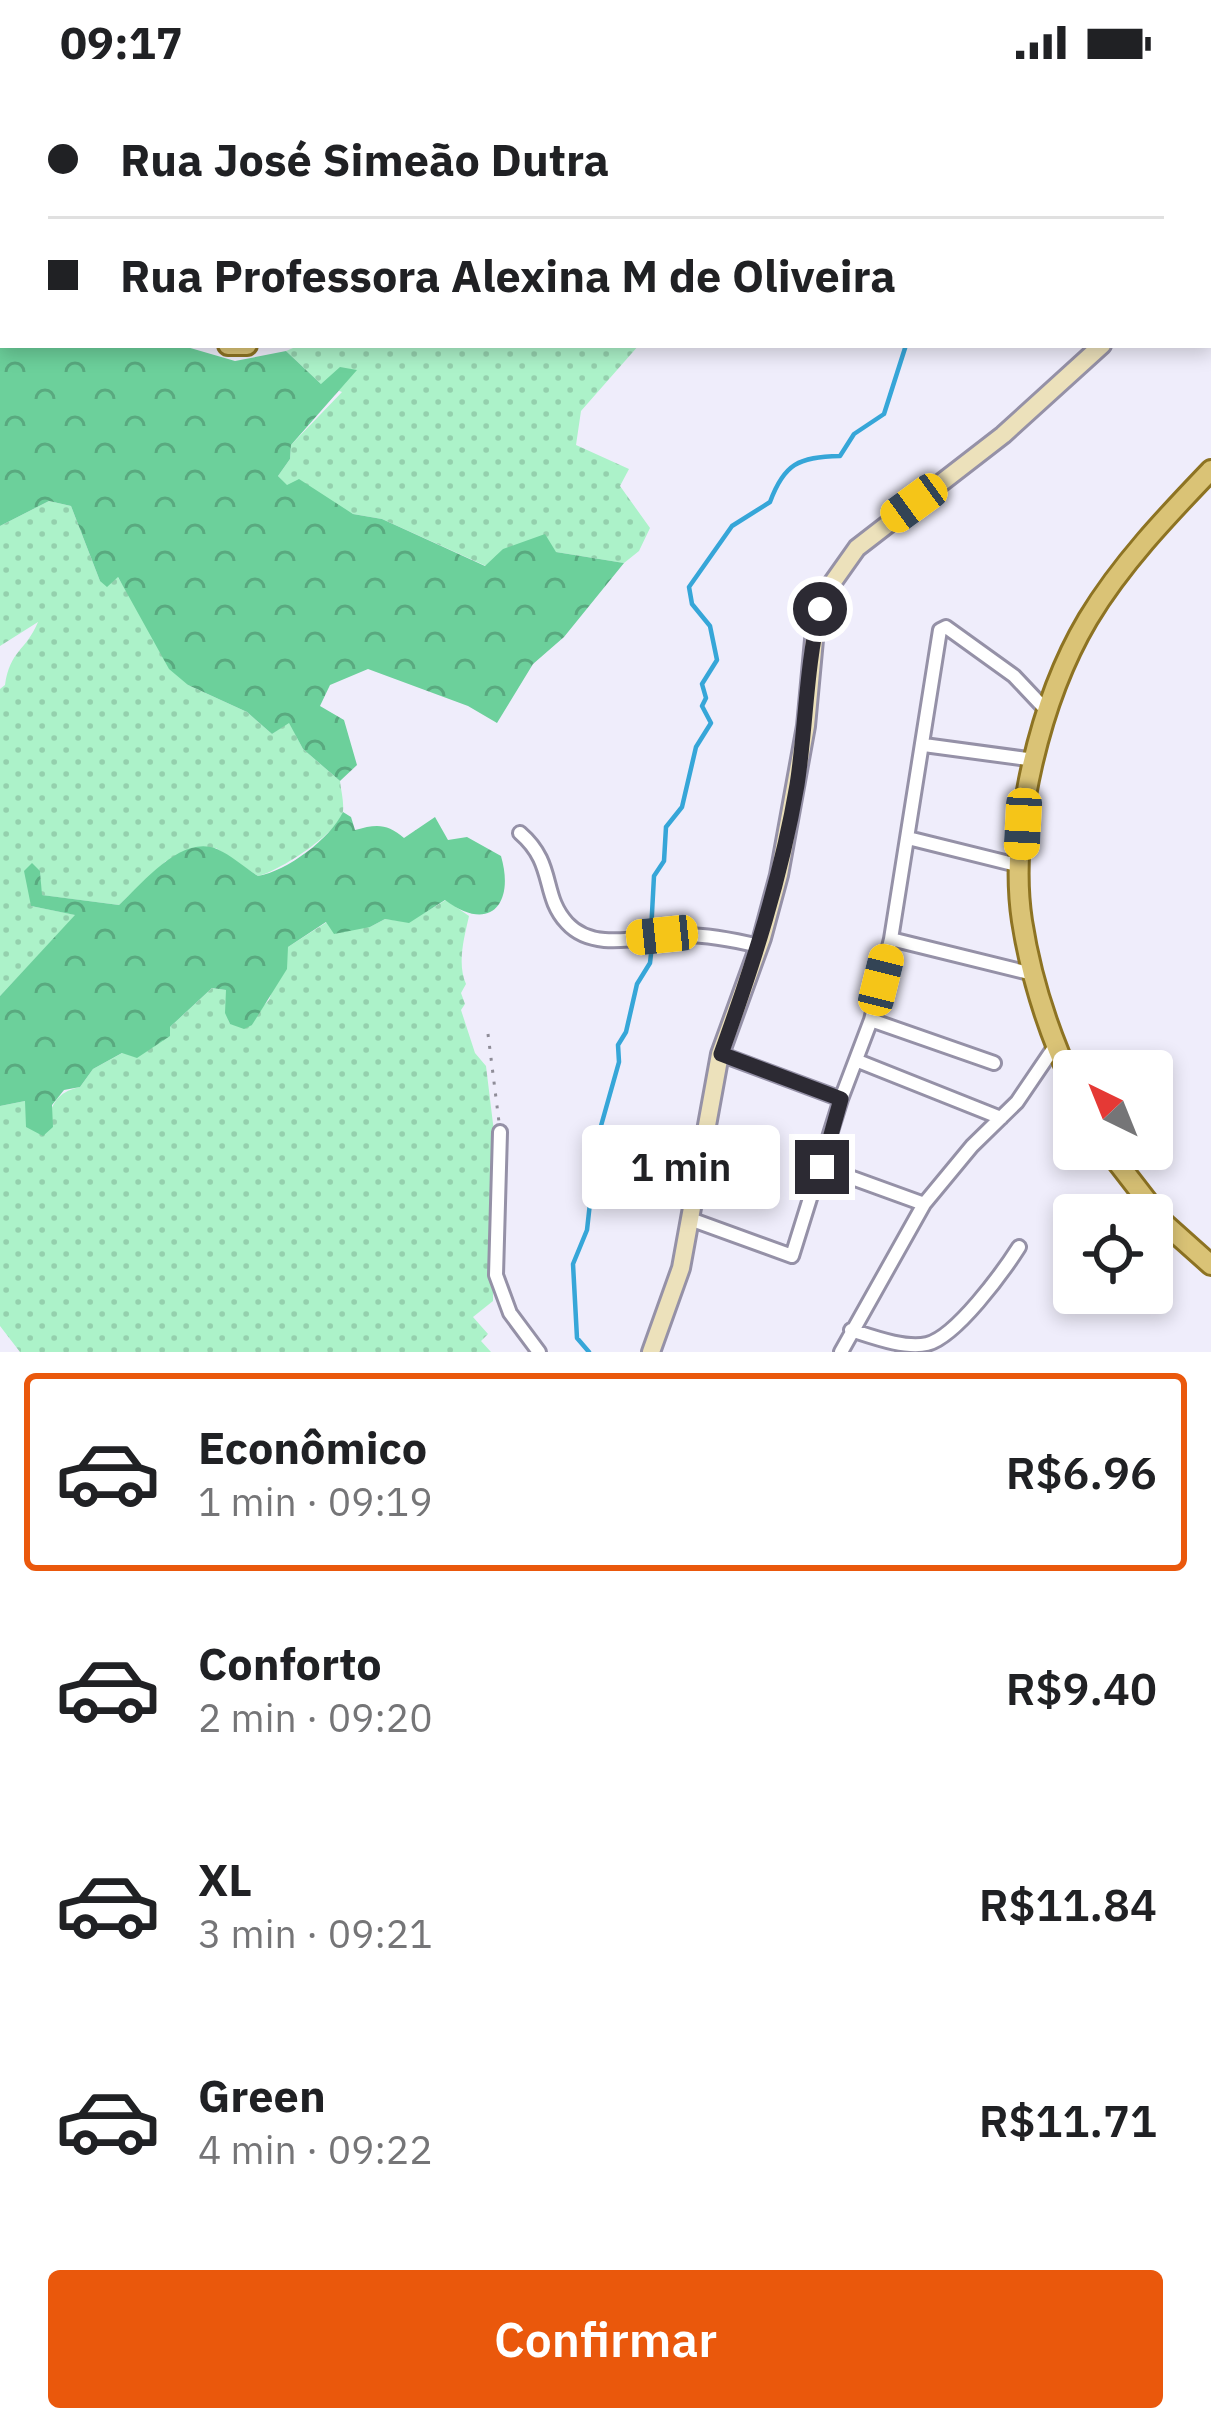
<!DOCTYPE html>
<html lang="pt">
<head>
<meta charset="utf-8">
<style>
	:root { --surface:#fff; --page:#f6f6f6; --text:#202124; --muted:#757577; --line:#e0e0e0; --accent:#ea580c }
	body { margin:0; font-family:"IBM Plex Sans",sans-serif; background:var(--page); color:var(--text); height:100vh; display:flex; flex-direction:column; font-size:45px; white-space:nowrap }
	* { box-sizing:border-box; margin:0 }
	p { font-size:39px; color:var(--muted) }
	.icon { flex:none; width:66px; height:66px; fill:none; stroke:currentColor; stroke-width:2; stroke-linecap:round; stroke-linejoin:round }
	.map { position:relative; height:1268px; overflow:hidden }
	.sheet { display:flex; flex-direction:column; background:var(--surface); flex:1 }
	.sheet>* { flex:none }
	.banner { position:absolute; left:0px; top:0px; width:1212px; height:264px; box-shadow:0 6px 18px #0003; display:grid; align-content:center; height:264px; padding:0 48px; background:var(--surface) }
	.needle { width:78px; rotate:317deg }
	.fabs { position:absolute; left:1053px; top:966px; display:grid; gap:24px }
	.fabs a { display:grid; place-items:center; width:120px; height:120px; border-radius:12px; background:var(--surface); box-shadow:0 6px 18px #0003; font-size:60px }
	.end { position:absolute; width:54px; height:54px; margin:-27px; border:15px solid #2c2a33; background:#fff; box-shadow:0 0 0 6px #fff }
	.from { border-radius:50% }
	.bubble { position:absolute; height:84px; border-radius:12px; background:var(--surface); box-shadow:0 6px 18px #0003; font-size:39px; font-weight:600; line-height:84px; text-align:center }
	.car { position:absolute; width:36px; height:72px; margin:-36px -18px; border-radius:15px; box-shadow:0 0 9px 3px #0007; background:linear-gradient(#f5c518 24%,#345 0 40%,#f5c518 0 76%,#345 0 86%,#f5c518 0) }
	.banner b { display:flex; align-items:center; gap:42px; height:114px; font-size:45px }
	.banner b+b { border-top:3px solid var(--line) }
	.banner i { width:30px; height:30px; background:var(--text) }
	ul { padding:21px 0 0; list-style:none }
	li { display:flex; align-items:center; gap:36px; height:198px; margin:0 24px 18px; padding:0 24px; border:6px solid transparent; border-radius:12px }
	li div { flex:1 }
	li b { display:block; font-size:45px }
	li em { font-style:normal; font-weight:600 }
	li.current { border-color:var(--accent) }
	li>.icon { width:108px; height:108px; stroke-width:1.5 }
	.primary-button { display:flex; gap:24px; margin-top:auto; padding:24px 48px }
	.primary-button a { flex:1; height:138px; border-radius:12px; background:var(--accent); color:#fff; font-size:48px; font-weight:600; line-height:138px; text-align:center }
	.status { display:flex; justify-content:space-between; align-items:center; height:84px; padding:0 60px; background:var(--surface); direction:ltr }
	.status svg { height:33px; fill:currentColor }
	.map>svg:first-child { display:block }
</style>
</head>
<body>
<div class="status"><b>09:17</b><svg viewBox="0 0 49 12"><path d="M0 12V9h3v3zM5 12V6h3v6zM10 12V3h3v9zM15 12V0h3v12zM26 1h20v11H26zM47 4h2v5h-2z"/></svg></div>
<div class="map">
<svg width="1211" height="1268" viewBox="0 0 1211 1268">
	<defs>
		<pattern id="grass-dots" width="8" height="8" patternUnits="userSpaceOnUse" patternTransform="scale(3)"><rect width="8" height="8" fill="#acf2c9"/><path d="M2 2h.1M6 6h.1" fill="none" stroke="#94d0ad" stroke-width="1.8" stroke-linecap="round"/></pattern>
		<pattern id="forest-crowns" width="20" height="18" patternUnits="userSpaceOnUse" patternTransform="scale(3)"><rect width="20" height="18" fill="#6cd09b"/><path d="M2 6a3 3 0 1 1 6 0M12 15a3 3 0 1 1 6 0" fill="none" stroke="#59a97f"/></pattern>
	</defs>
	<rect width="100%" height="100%" fill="#efedfb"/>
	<path fill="url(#grass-dots)" d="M300 261H639L581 327 576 361 629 385 620 402 650 444 639 467 624 479 556 468 486 482 382 435 353 430 287 402 278 392 290 375 291 361 342 308 321 300 286 267Z
		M49 417 71 422 100 497 117 492 188 601 247 628 272 650 289 638 303 665 340 697C341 706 344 718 343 727 340 748 278 788 258 792L216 764 166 777 119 821 41 811 40 787 31 822 76 831 0 912V605L5 601C10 566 26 567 38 538L0 562V442Z
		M446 816 469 832C464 854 457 880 466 900L461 909 465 920 461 926 475 969 486 982 494 1048 493 1217 473 1233 488 1250 481 1257 491 1268H20L0 1242V1022L25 1017 49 1034C53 1015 62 1007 80 1003L93 985 170 943 212 904 226 906C231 918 224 928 230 940L252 941 258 927 269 916 288 863 327 838 370 843 385 835 409 838Z"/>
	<path fill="url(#forest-crowns)" d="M459 0H1017L1024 3H458Z
		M0 137 3 261H180L235 277 286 267 321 300 340 283 357 286 291 361 290 375 278 392 287 401 299 395 353 430 382 435 485 482 503 465 545 450 556 468 624 479 564 553 533 580 497 639 468 622 368 585 330 601 320 622 344 636 357 681 340 697 303 665 289 639 272 650 247 628 188 601 169 585 118 493 107 503 100 497 71 422 49 417 0 442Z
		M343 728 351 733 355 746C376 740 387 739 404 754L435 733 448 756 467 753 501 772C515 820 490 850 445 816L409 839 385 835 370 843 334 850 326 838 288 863 287 885 252 941 244 945 230 940 225 929 226 906 212 904 170 943V952L137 974 122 969 93 985 80 1003 64 1006 52 1021 53 1043 43 1052 26 1043 25 1017 0 1022V912L75 831 31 822 24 787 32 779 40 787 42 811 119 821C142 800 181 750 217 765 231 771 245 784 258 792 287 787 330 755 343 728Z"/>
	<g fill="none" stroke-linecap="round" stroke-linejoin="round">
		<path stroke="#36a6d8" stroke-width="4.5" d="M1044 3 1046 0
			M651 848 654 792 664 777 666 743 682 723 696 663 711 639 702 622 706 614 702 600 717 576 710 542 692 520 689 503 732 442 770 418C784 380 798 373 840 372L854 350 884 330 906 261
			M589 1268 577 1254 573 1180 587 1146 597 1056 619 978 618 961 626 948 637 900 650 879 652 861"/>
		<g stroke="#9591a7" stroke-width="18">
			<path id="minor" d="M1209 173 1211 177
				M924 661 1035 676
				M520 749C556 780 541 811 567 839 595 870 647 850 684 851 710 851 734 856 759 862
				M908 754 1021 782
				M891 855 1033 890
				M871 936 994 979
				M720 970 841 1015
				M858 977 1001 1034
				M500 1048 496 1191 510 1229 539 1268
				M822 1083 924 1120
				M690 1135 792 1172 841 1015 871 936 891 855 940 546 946 543 1014 592 1047 627
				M851 1246C873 1253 905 1265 927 1260 956 1253 1003 1188 1019 1163
				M841 1268 924 1120 972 1062 1017 1018 1055 962"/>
		</g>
		<g stroke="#9591a7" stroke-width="22">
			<path id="secondary" d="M1209 136 1211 133
				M651 1268 681 1184 720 970 762 854 779 791 806 642 815 545 828 505 857 464 1003 351 1102 261"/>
		</g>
		<g stroke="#8d7323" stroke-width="24">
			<path id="primary" d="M451 3 452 0
				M0 125 3 127
				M228 261H247
				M1074 1003C1049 950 1031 895 1022 837 1008 745 1041 614 1088 535 1121 480 1167 432 1211 386
				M1107 1065 1165 1140 1211 1181"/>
		</g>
		<path stroke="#8f8d98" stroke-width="3" stroke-dasharray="3 9" stroke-linecap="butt" d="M488 950 499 1038"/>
		<use href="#minor" stroke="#fff" stroke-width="12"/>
		<use href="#secondary" stroke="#ece1bb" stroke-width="16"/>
		<use href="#primary" stroke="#dac376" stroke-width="18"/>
	</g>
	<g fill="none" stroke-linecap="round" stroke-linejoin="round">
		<path stroke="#2c2a33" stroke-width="15" d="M820 525C806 582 806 643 797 701 781 794 753 881 721 970L841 1015 822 1083"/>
	</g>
</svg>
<div class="fabs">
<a><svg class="needle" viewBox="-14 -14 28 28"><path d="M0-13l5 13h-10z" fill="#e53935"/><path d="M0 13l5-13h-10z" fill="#757577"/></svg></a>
<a><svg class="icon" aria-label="locate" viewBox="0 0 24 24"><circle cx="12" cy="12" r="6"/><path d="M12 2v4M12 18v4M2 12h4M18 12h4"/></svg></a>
</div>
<i class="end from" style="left:820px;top:525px"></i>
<i class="end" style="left:822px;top:1083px"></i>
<div class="bubble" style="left:582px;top:1041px;width:198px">1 min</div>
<i class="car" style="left:914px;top:419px;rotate:234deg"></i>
<i class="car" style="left:1023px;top:740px;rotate:183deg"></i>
<i class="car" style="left:662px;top:851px;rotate:264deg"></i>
<i class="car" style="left:881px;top:896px;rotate:14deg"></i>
<div class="banner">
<b><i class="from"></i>Rua José Simeão Dutra</b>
<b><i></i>Rua Professora Alexina M de Oliveira</b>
</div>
</div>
<section class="sheet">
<ul>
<li class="current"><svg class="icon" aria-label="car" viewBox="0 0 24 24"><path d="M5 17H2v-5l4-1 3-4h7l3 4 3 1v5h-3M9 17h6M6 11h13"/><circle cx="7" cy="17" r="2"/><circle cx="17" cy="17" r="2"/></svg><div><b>Econômico</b><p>1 min · 09:19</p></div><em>R$6.96</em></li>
<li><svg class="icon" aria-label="car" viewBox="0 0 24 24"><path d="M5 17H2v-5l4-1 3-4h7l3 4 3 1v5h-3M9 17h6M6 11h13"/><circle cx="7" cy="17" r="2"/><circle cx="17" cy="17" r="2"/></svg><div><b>Conforto</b><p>2 min · 09:20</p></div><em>R$9.40</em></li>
<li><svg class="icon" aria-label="car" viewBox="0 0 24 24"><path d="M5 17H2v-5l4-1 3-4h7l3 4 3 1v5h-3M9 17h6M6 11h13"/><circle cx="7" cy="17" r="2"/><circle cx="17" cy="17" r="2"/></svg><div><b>XL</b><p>3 min · 09:21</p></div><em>R$11.84</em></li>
<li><svg class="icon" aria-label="car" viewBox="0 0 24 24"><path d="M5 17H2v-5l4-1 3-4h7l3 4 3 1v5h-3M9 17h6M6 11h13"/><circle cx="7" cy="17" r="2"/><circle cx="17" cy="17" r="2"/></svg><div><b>Green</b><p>4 min · 09:22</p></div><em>R$11.71</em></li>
</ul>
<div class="primary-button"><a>Confirmar</a></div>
</section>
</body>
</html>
